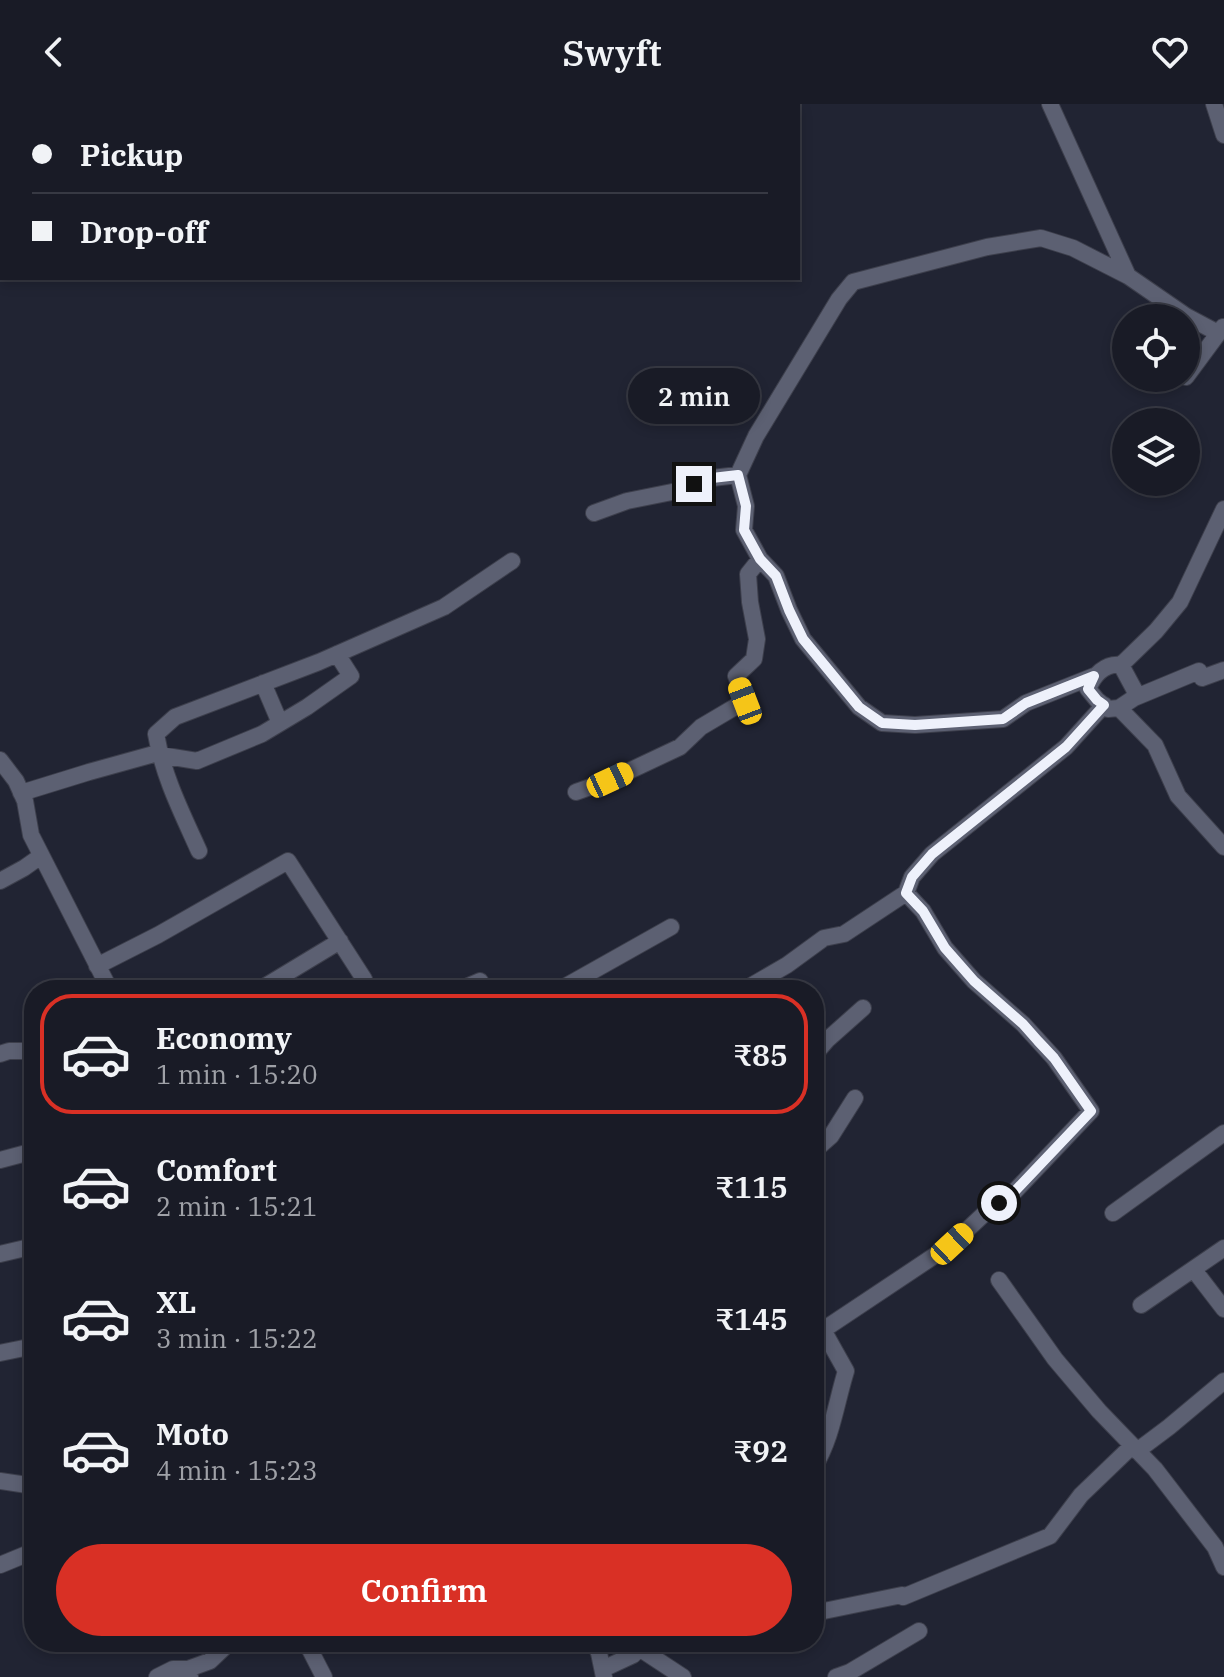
<!DOCTYPE html>
<html lang="en">
<head>
<meta charset="utf-8">
<style>
	:root { --surface:#191b26; --page:#22242e; --text:#f1f3f6; --muted:#9fa1a7; --line:#373943; --accent:#d93025 }
	body { margin:0; font-family:"IBM Plex Serif",serif; background:var(--page); color:var(--text); height:100vh; display:flex; flex-direction:column; font-size:30px; white-space:nowrap }
	* { box-sizing:border-box; margin:0 }
	p { font-size:26px; color:var(--muted) }
	.icon { flex:none; width:44px; height:44px; fill:none; stroke:currentColor; stroke-width:2; stroke-linecap:round; stroke-linejoin:round }
	.map { position:relative; flex:1; overflow:hidden }
	.panel { position:absolute; left:24px; top:876px; width:800px; height:672px; display:flex; flex-direction:column; background:var(--surface); border-radius:32px; box-shadow:0 4px 12px #0003,0 0 0 2px var(--line) }
	.panel>* { flex:none }
	.top-card { position:absolute; left:0px; top:0px; width:800px; height:176px; box-shadow:0 4px 12px #0003,0 0 0 2px var(--line); display:grid; align-content:center; height:176px; padding:0 32px; background:var(--surface) }
	.controls { position:absolute; left:1112px; top:200px; display:grid; gap:16px }
	.controls a { display:grid; place-items:center; width:88px; height:88px; border-radius:50%; background:var(--surface); box-shadow:0 4px 12px #0003,0 0 0 2px var(--line); font-size:40px }
	.end { position:absolute; width:36px; height:36px; margin:-18px; border:10px solid #eef1fb; background:#111; box-shadow:0 0 0 4px #111 }
	.from { border-radius:50% }
	.bubble { position:absolute; height:56px; border-radius:28px; background:var(--surface); box-shadow:0 4px 12px #0003,0 0 0 2px var(--line); font-size:26px; font-weight:600; line-height:56px; text-align:center }
	.car { position:absolute; width:24px; height:48px; margin:-24px -12px; border-radius:10px; box-shadow:0 0 6px 2px #0007; background:linear-gradient(#f5c518 24%,#345 0 40%,#f5c518 0 76%,#345 0 86%,#f5c518 0) }
	.top-card b { display:flex; align-items:center; gap:28px; height:76px; font-size:30px }
	.top-card b+b { border-top:2px solid var(--line) }
	.top-card i { width:20px; height:20px; background:var(--text) }
	ul { padding:14px 0 0; list-style:none }
	li { display:flex; align-items:center; gap:24px; height:120px; margin:0 16px 12px; padding:0 16px; border:4px solid transparent; border-radius:32px }
	li div { flex:1 }
	li b { display:block; font-size:30px }
	li em { font-style:normal; font-weight:600 }
	li.on { border-color:var(--accent) }
	li>.icon { width:72px; height:72px; stroke-width:1.5 }
	.cta { display:flex; gap:16px; margin-top:auto; padding:16px 32px }
	.cta a { flex:1; height:92px; border-radius:48px; background:var(--accent); color:#fff; font-size:32px; font-weight:600; line-height:92px; text-align:center }
	header { display:flex; justify-content:space-between; align-items:center; height:104px; padding:0 32px; background:var(--surface); font-size:36px; font-weight:600 }
	.map>svg:first-child { display:block }
</style>
</head>
<body>
<header><svg class="icon" aria-label="back" viewBox="0 0 24 24"><path d="M15 5l-7 7 7 7"/></svg>Swyft<svg class="icon" aria-label="heart" viewBox="0 0 24 24"><path d="M12 20l-8-8c-3-5 5-10 8-4 3-6 11-1 8 4z"/></svg></header>
<div class="map">
<svg width="1224" height="1573" viewBox="0 0 1224 1573">
	<rect width="100%" height="100%" fill="#212433"/>
	<g fill="none" stroke-linecap="round" stroke-linejoin="round">
		<g stroke="#3d3f4c" stroke-width="18">
			<path id="minor" d="M1050 0 1128 172
				M1214 0 1224 31
				M101 2 104 0
				M0 85 2 83
				M1186 273 1223 223
				M594 409 627 397 677 387 712 374 738 371
				M1121 561 1135 587 1134 594 1119 604 1108 605 1097 596 1088 585C1094 571 1105 559 1121 561L1156 527 1180 498 1224 405
				M1094 572 1026 599 1003 615 915 621 882 619 859 603 803 535 789 506 776 472 760 455 744 426 746 402 738 371 756 332 839 195 853 178 987 143 1041 134 1073 144 1128 172 1186 212 1218 229
				M263 579 280 619
				M1134 594 1199 567 1202 574 1224 566
				M1119 604 1155 641 1178 692 1224 743
				M0 656 16 677 25 697 31 731 110 886
				M576 688 610 676 680 643 701 623 745 597 736 572 754 555 757 535 750 498 748 470 760 455
				M21 689 89 668 154 650 197 657 262 630 307 603 351 572 337 550
				M199 747C182 709 163 672 156 630L175 613 319 558 444 503 512 457
				M0 777 24 764 41 752
				M97 862 158 831 288 757 364 875
				M259 886 340 837
				M459 886 480 877 485 886
				M559 886 671 823
				M744 886 787 861 824 834 844 830 906 789 912 773 932 750 1066 643 1104 601
				M0 950 9 947H34
				M814 951 827 936 863 904
				M814 1047 831 1032 855 994
				M0 1056 34 1047
				M1113 1109 1224 1029
				M0 1150 34 1142
				M1194 1166 1224 1205
				M999 1176 1055 1255 1099 1307 1155 1365 1215 1443 1224 1463
				M1141 1201 1224 1144
				M814 1210 846 1267C836 1299 832 1334 814 1363
				M823 1226 952 1140 984 1110 1015 1087 1091 1007 1054 954 1023 920 974 877 945 844 923 807 906 789
				M0 1249 34 1242
				M1137 1347 1169 1323 1224 1277
				M0 1377 34 1382
				M0 1461 34 1447
				M903 1493 1050 1432 1081 1391 1132 1342
				M814 1509 902 1491
				M306 1538 324 1573
				M594 1538 599 1549 604 1573
				M639 1544 683 1573
				M603 1565 633 1551 645 1539
				M157 1573 173 1565H188
				M190 1573 188 1565 210 1557 230 1538
				M836 1573 850 1568 919 1527"/>
		</g>
		<use href="#minor" stroke="#5c6072" stroke-width="16"/>
	</g>
	<g fill="none" stroke-linecap="round" stroke-linejoin="round">
		<path stroke="#eef1fb" stroke-width="10" d="M694 380 712 374 738 371 746 402 744 426 760 455 776 472 789 506 803 535 859 603 882 619 915 621 1003 615 1026 599 1094 572 1088 585 1097 596 1104 601 1066 643 932 750 912 773 906 789 923 807 945 844 974 877 1023 920 1038 937 1054 954 1091 1007 1015 1087 999 1099"/>
	</g>
</svg>
<div class="controls">
<a><svg class="icon" aria-label="locate" viewBox="0 0 24 24"><circle cx="12" cy="12" r="6"/><path d="M12 2v4M12 18v4M2 12h4M18 12h4"/></svg></a>
<a><svg class="icon" aria-label="layers" viewBox="0 0 24 24"><path d="M12 4l9 5-9 5-9-5zM3 14l9 5 9-5"/></svg></a>
</div>
<i class="end from" style="left:999px;top:1099px"></i>
<i class="end" style="left:694px;top:380px"></i>
<div class="bubble" style="left:628px;top:264px;width:132px">2 min</div>
<i class="car" style="left:745px;top:597px;rotate:339deg"></i>
<i class="car" style="left:610px;top:676px;rotate:65deg"></i>
<i class="car" style="left:952px;top:1140px;rotate:47deg"></i>
<div class="top-card">
<b><i class="from"></i>Pickup</b>
<b><i></i>Drop-off</b>
</div>
<section class="panel">
<ul>
<li class="on"><svg class="icon" aria-label="car" viewBox="0 0 24 24"><path d="M5 17H2v-5l4-1 3-4h7l3 4 3 1v5h-3M9 17h6M6 11h13"/><circle cx="7" cy="17" r="2"/><circle cx="17" cy="17" r="2"/></svg><div><b>Economy</b><p>1 min · 15:20</p></div><em>₹85</em></li>
<li><svg class="icon" aria-label="car" viewBox="0 0 24 24"><path d="M5 17H2v-5l4-1 3-4h7l3 4 3 1v5h-3M9 17h6M6 11h13"/><circle cx="7" cy="17" r="2"/><circle cx="17" cy="17" r="2"/></svg><div><b>Comfort</b><p>2 min · 15:21</p></div><em>₹115</em></li>
<li><svg class="icon" aria-label="car" viewBox="0 0 24 24"><path d="M5 17H2v-5l4-1 3-4h7l3 4 3 1v5h-3M9 17h6M6 11h13"/><circle cx="7" cy="17" r="2"/><circle cx="17" cy="17" r="2"/></svg><div><b>XL</b><p>3 min · 15:22</p></div><em>₹145</em></li>
<li><svg class="icon" aria-label="car" viewBox="0 0 24 24"><path d="M5 17H2v-5l4-1 3-4h7l3 4 3 1v5h-3M9 17h6M6 11h13"/><circle cx="7" cy="17" r="2"/><circle cx="17" cy="17" r="2"/></svg><div><b>Moto</b><p>4 min · 15:23</p></div><em>₹92</em></li>
</ul>
<div class="cta"><a>Confirm</a></div>
</section>
</div>
</body>
</html>
